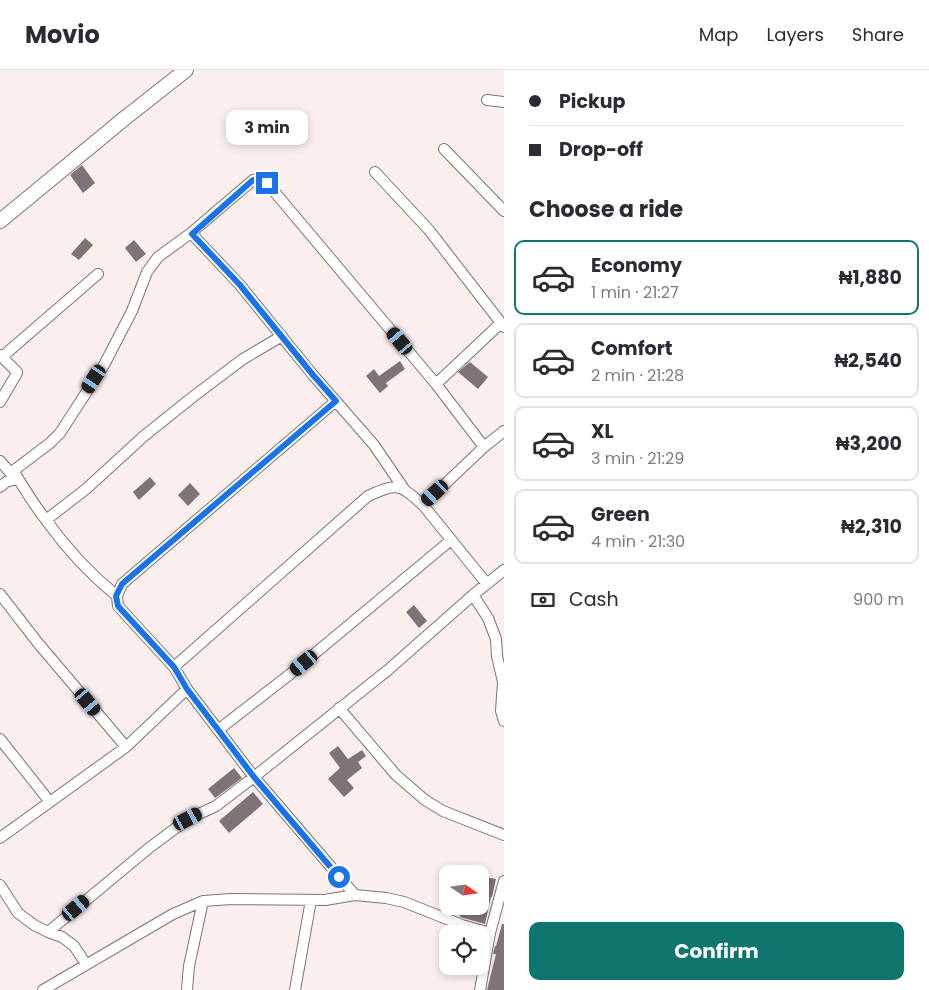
<!DOCTYPE html>
<html lang="en">
<head>
<meta charset="utf-8">
<style>
	:root { --surface:#fff; --page:#f7f7f7; --text:#2b2b33; --muted:#7c7c81; --line:#e1e1e2; --accent:#0f766e }
	body { margin:0; font-family:Poppins,sans-serif; background:var(--page); color:var(--text); height:100vh; display:flex; flex-direction:column; font-size:19px; white-space:nowrap }
	* { box-sizing:border-box; margin:0 }
	p { font-size:16px; color:var(--muted) }
	.icon { flex:none; width:28px; height:28px; fill:none; stroke:currentColor; stroke-width:2; stroke-linecap:round; stroke-linejoin:round }
	.map { position:relative; flex:1; overflow:hidden }
	.details { display:flex; flex-direction:column; background:var(--surface); width:425px }
	.details>* { flex:none }
	.top-card { display:grid; align-content:center; height:110px; padding:0 25px; background:var(--surface) }
	.needle { width:32px; rotate:103deg }
	.controls { position:absolute; left:439px; top:795px; display:grid; gap:10px }
	.controls a { display:grid; place-items:center; width:50px; height:50px; border-radius:10px; background:var(--surface); box-shadow:0 2px 8px #0003; font-size:25px }
	.end { position:absolute; width:22px; height:22px; margin:-11px; border:6px solid #1a73e8; background:#fff; box-shadow:0 0 0 2px #fff }
	.from { border-radius:50% }
	.bubble { position:absolute; height:35px; border-radius:10px; background:var(--surface); box-shadow:0 2px 8px #0003; font-size:16px; font-weight:700; line-height:35px; text-align:center }
	.car { position:absolute; width:15px; height:30px; margin:-15px -8px; border-radius:6px; box-shadow:0 0 4px 1px #0007; background:linear-gradient(#222 24%,#8ab4d8 0 40%,#222 0 76%,#8ab4d8 0 86%,#222 0) }
	.top-card b { display:flex; align-items:center; gap:18px; height:48px; font-size:19px }
	.top-card b+b { border-top:1px solid var(--line) }
	.top-card i { width:12px; height:12px; background:var(--text) }
	ul { padding:0; list-style:none }
	li { display:flex; align-items:center; gap:15px; height:75px; margin:0 10px 8px; padding:0 15px; border:2px solid var(--line); border-radius:10px }
	li div { flex:1 }
	li b { display:block; font-size:19px }
	li em { font-style:normal; font-weight:700 }
	li.active { border-color:var(--accent) }
	li>.icon { width:45px; height:45px; stroke-width:1.5 }
	h2 { padding:0 25px; font-size:22px; line-height:60px }
	.pay { display:flex; align-items:center; gap:12px; height:55px; padding:0 25px; font-size:19px }
	.pay p { margin-inline-start:auto }
	.action { display:flex; gap:10px; margin-top:auto; padding:10px 25px }
	.action a { flex:1; height:58px; border-radius:10px; background:var(--accent); color:#fff; font-size:20px; font-weight:700; line-height:58px; text-align:center }
	header { display:flex; align-items:center; gap:30px; box-sizing:border-box; height:70px; padding:0 25px; background:var(--surface); border-bottom:1px solid var(--line) }
	header strong { font-size:24px }
	nav { display:flex; gap:28px; margin-inline-start:auto; font-size:18px }
	main { display:flex; flex:1; min-height:0 }
	.map>svg:first-child { display:block }
</style>
</head>
<body>
<header>
<strong>Movio</strong>
<nav><a>Map</a><a>Layers</a><a>Share</a></nav>
</header>
<main>
<div class="map">
<svg width="504" height="920" viewBox="0 0 504 920">
	<rect width="100%" height="100%" fill="#fbefed"/>
	<path fill="#7e7376" d="M82 95 95 113 83 123 70 105Z
		M85 168 93 175 79 190 71 184Z
		M134 170 146 184 136 192 125 178Z
		M400 291 405 299 386 313 388 316 380 323 366 306 374 299 379 306Z
		M470 292 488 307 478 319 458 302Z
		M150 407 156 414 139 430 133 422Z
		M190 413 200 424 188 436 178 425Z
		M414 535 427 551 419 558 406 542Z
		M338 676 348 689 362 680 366 686 358 692 362 698 347 710 354 718 344 727 328 709 340 698 329 683Z
		M234 698 242 708 215 728 208 719Z
		M253 722 263 734 229 763 219 751Z
		M480 806 496 809 492 827H491L485 854 460 847 461 836H480Z
		M502 854H504V920H487L496 884H493L495 876H496Z"/>
	<g fill="none" stroke-linecap="round" stroke-linejoin="round">
		<g stroke="#7e7371" stroke-width="12">
			<path id="minor" d="M487 30 504 32
				M444 79 504 141
				M375 102 429 160 501 253
				M191 163 240 215 313 305 374 375 404 419
				M0 285 17 302V303L0 332
				M2 287 98 204
				M436 314 501 253 504 257
				M336 331 122 514 117 526 118 536 174 597 187 619 254 707 355 825
				M0 391 15 408
				M14 402C24 418 34 435 46 450 66 478 90 504 117 526
				M0 417 6 412 15 409 13 401 50 373 60 363 104 295 132 241 147 202 158 187 191 163 253 110H260L267 113 436 314 484 377
				M423 435 487 514
				M46 450 86 419 144 366 194 326 243 289 282 266
				M0 524 38 573 126 677
				M473 525 488 548 496 569 497 586 503 612 501 641 504 651
				M174 597 368 426C398 413 398 413 423 435L484 377 504 361
				M339 638 396 705 425 730 443 741 504 765
				M218 660 289 605 451 470
				M0 669 50 732
				M0 768 126 677 187 619
				M0 815 18 843 34 855 48 862 62 867 74 876 86 894
				M48 862 149 778 188 749 216 736 254 707 388 600 473 525 504 500
				M43 920 173 844 203 831 231 829 325 830 355 825 386 828 404 832 462 855 490 863
				M187 920 189 896 203 831
				M295 920 311 830
				M480 920 490 863 504 811"/>
		</g>
		<g stroke="#7e7371" stroke-width="16">
			<path id="major" d="M0 151 125 48 186 0"/>
		</g>
		<use href="#minor" stroke="#fff" stroke-width="10"/>
		<use href="#major" stroke="#fff" stroke-width="14"/>
	</g>
	<g fill="none" stroke-linecap="round" stroke-linejoin="round">
		<path stroke="#1a73e8" stroke-width="6" d="M267 113 260 110H253L192 164 240 215 313 305 336 331 122 514 116 526 118 536 174 597 187 619 254 707 339 807"/>
	</g>
</svg>
<div class="controls">
<a><svg class="needle" viewBox="-14 -14 28 28"><path d="M0-13l5 13h-10z" fill="#e53935"/><path d="M0 13l5-13h-10z" fill="#7c7c81"/></svg></a>
<a><svg class="icon" aria-label="locate" viewBox="0 0 24 24"><circle cx="12" cy="12" r="6"/><path d="M12 2v4M12 18v4M2 12h4M18 12h4"/></svg></a>
</div>
<i class="end from" style="left:339px;top:807px"></i>
<i class="end" style="left:267px;top:113px"></i>
<div class="bubble" style="left:226px;top:40px;width:82px">3 min</div>
<i class="car" style="left:400px;top:271px;rotate:320deg"></i>
<i class="car" style="left:94px;top:309px;rotate:213deg"></i>
<i class="car" style="left:435px;top:423px;rotate:227deg"></i>
<i class="car" style="left:304px;top:593px;rotate:230deg"></i>
<i class="car" style="left:88px;top:632px;rotate:140deg"></i>
<i class="car" style="left:188px;top:749px;rotate:62deg"></i>
<i class="car" style="left:76px;top:838px;rotate:50deg"></i>
</div>
<section class="details">
<div class="top-card">
<b><i class="from"></i>Pickup</b>
<b><i></i>Drop-off</b>
</div>
<h2>Choose a ride</h2>
<ul>
<li class="active"><svg class="icon" aria-label="car" viewBox="0 0 24 24"><path d="M5 17H2v-5l4-1 3-4h7l3 4 3 1v5h-3M9 17h6M6 11h13"/><circle cx="7" cy="17" r="2"/><circle cx="17" cy="17" r="2"/></svg><div><b>Economy</b><p>1 min · 21:27</p></div><em>₦1,880</em></li>
<li><svg class="icon" aria-label="car" viewBox="0 0 24 24"><path d="M5 17H2v-5l4-1 3-4h7l3 4 3 1v5h-3M9 17h6M6 11h13"/><circle cx="7" cy="17" r="2"/><circle cx="17" cy="17" r="2"/></svg><div><b>Comfort</b><p>2 min · 21:28</p></div><em>₦2,540</em></li>
<li><svg class="icon" aria-label="car" viewBox="0 0 24 24"><path d="M5 17H2v-5l4-1 3-4h7l3 4 3 1v5h-3M9 17h6M6 11h13"/><circle cx="7" cy="17" r="2"/><circle cx="17" cy="17" r="2"/></svg><div><b>XL</b><p>3 min · 21:29</p></div><em>₦3,200</em></li>
<li><svg class="icon" aria-label="car" viewBox="0 0 24 24"><path d="M5 17H2v-5l4-1 3-4h7l3 4 3 1v5h-3M9 17h6M6 11h13"/><circle cx="7" cy="17" r="2"/><circle cx="17" cy="17" r="2"/></svg><div><b>Green</b><p>4 min · 21:30</p></div><em>₦2,310</em></li>
</ul>
<div class="pay"><svg class="icon" aria-label="cash" viewBox="0 0 24 24"><path d="M3 7h18v10H3z"/><circle cx="12" cy="12" r="2"/></svg>Cash<p>900 m</p></div>
<div class="action"><a>Confirm</a></div>
</section>
</main>
</body>
</html>
